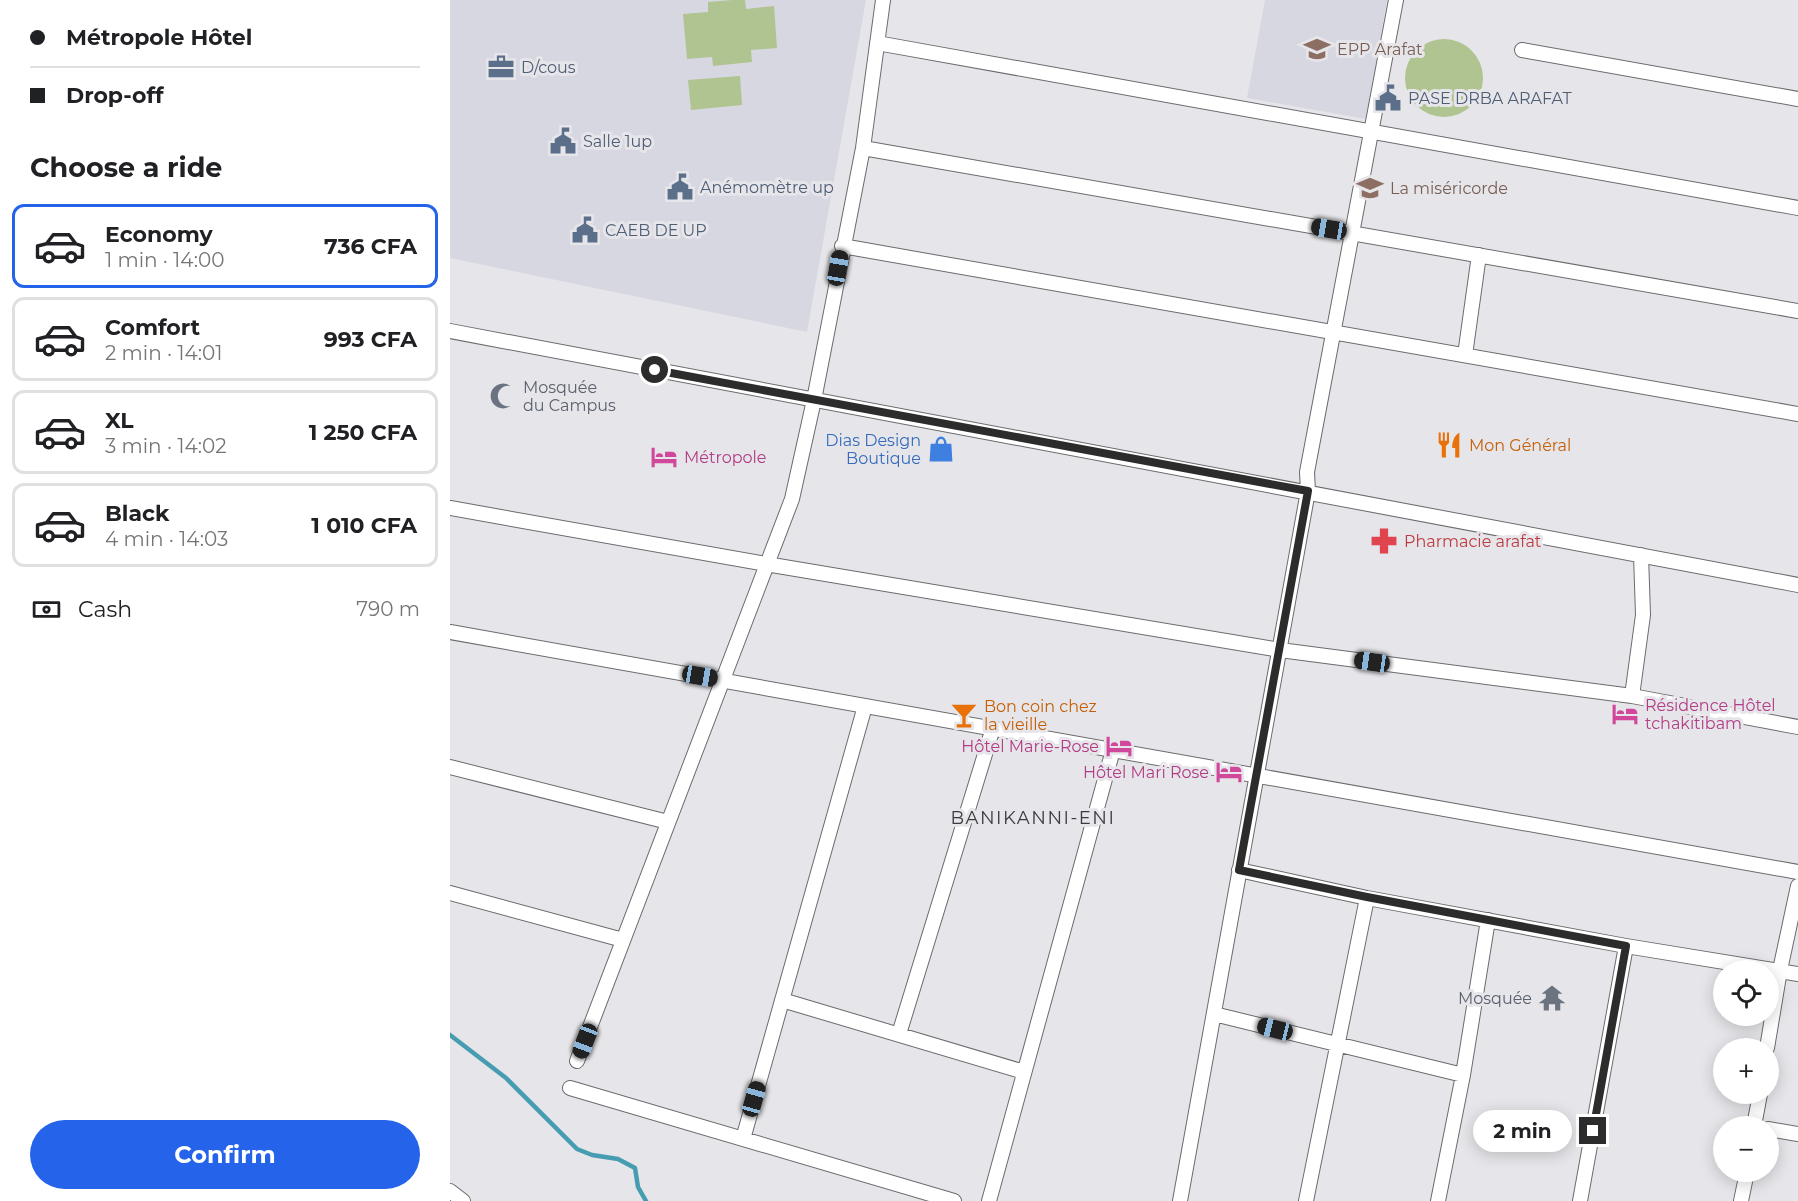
<!DOCTYPE html>
<html lang="en">
<head>
<meta charset="utf-8">
<style>
	:root { --surface:#fff; --page:#f2f2f2; --text:#202124; --muted:#757577; --line:#e0e0e0; --accent:#2563eb }
	body { margin:0; font-family:Montserrat,sans-serif; background:var(--page); color:var(--text); height:100vh; display:flex; flex-direction:column; font-size:22px; white-space:nowrap }
	* { box-sizing:border-box; margin:0 }
	p { font-size:20px; color:var(--muted) }
	.icon { flex:none; width:33px; height:33px; fill:none; stroke:currentColor; stroke-width:2; stroke-linecap:round; stroke-linejoin:round }
	.map { position:relative; flex:1; overflow:hidden }
	.side { display:flex; flex-direction:column; background:var(--surface); width:450px }
	.side>* { flex:none }
	.banner { display:grid; align-content:center; height:132px; padding:0 30px; background:var(--surface) }
	.buttons { position:absolute; left:1263px; top:960px; display:grid; gap:12px }
	.buttons a { display:grid; place-items:center; width:66px; height:66px; border-radius:50%; background:var(--surface); box-shadow:0 3px 15px #0003; font-size:30px }
	.end { position:absolute; width:27px; height:27px; margin:-14px; border:8px solid #2c2c2d; background:#fff; box-shadow:0 0 0 3px #fff }
	.from { border-radius:50% }
	.bubble { position:absolute; height:42px; border-radius:21px; background:var(--surface); box-shadow:0 3px 15px #0003; font-size:20px; font-weight:700; line-height:42px; text-align:center }
	.car { position:absolute; width:18px; height:36px; margin:-18px -9px; border-radius:8px; box-shadow:0 0 4px 2px #0007; background:linear-gradient(#222 24%,#8ab4d8 0 40%,#222 0 76%,#8ab4d8 0 86%,#222 0) }
	.banner b { display:flex; align-items:center; gap:21px; height:57px; font-size:22px }
	.banner b+b { border-top:2px solid var(--line) }
	.banner i { width:15px; height:15px; background:var(--text) }
	ul { padding:0; list-style:none }
	li { display:flex; align-items:center; gap:18px; height:84px; margin:0 12px 9px; padding:0 18px; border:3px solid var(--line); border-radius:12px }
	li div { flex:1 }
	li b { display:block; font-size:22px }
	li em { font-style:normal; font-weight:700 }
	li.selected { border-color:var(--accent) }
	li>.icon { width:54px; height:54px; stroke-width:1.5 }
	h2 { padding:0 30px; font-size:27px; line-height:72px }
	.pay { display:flex; align-items:center; gap:15px; height:66px; padding:0 30px; font-size:22px }
	.pay p { margin-inline-start:auto }
	.cta { display:flex; gap:12px; margin-top:auto; padding:12px 30px }
	.cta a { flex:1; height:69px; border-radius:36px; background:var(--accent); color:#fff; font-size:24px; font-weight:700; line-height:69px; text-align:center }
	main { display:flex; flex:1; min-height:0 }
	.map>svg:first-child { display:block }
</style>
</head>
<body>
<main>
<section class="side">
<div class="banner">
<b><i class="from"></i>Métropole Hôtel</b>
<b><i></i>Drop-off</b>
</div>
<h2>Choose a ride</h2>
<ul>
<li class="selected"><svg class="icon" aria-label="car" viewBox="0 0 24 24"><path d="M5 17H2v-5l4-1 3-4h7l3 4 3 1v5h-3M9 17h6M6 11h13"/><circle cx="7" cy="17" r="2"/><circle cx="17" cy="17" r="2"/></svg><div><b>Economy</b><p>1 min · 14:00</p></div><em>736 CFA</em></li>
<li><svg class="icon" aria-label="car" viewBox="0 0 24 24"><path d="M5 17H2v-5l4-1 3-4h7l3 4 3 1v5h-3M9 17h6M6 11h13"/><circle cx="7" cy="17" r="2"/><circle cx="17" cy="17" r="2"/></svg><div><b>Comfort</b><p>2 min · 14:01</p></div><em>993 CFA</em></li>
<li><svg class="icon" aria-label="car" viewBox="0 0 24 24"><path d="M5 17H2v-5l4-1 3-4h7l3 4 3 1v5h-3M9 17h6M6 11h13"/><circle cx="7" cy="17" r="2"/><circle cx="17" cy="17" r="2"/></svg><div><b>XL</b><p>3 min · 14:02</p></div><em>1 250 CFA</em></li>
<li><svg class="icon" aria-label="car" viewBox="0 0 24 24"><path d="M5 17H2v-5l4-1 3-4h7l3 4 3 1v5h-3M9 17h6M6 11h13"/><circle cx="7" cy="17" r="2"/><circle cx="17" cy="17" r="2"/></svg><div><b>Black</b><p>4 min · 14:03</p></div><em>1 010 CFA</em></li>
</ul>
<div class="pay"><svg class="icon" aria-label="cash" viewBox="0 0 24 24"><path d="M3 7h18v10H3z"/><circle cx="12" cy="12" r="2"/></svg>Cash<p>790 m</p></div>
<div class="cta"><a>Confirm</a></div>
</section>
<div class="map">
<svg width="1348" height="1201" viewBox="0 0 1348 1201">
	<rect width="100%" height="100%" fill="#e6e5e9"/>
	<path fill="#d7d7e1" d="M0 0H416L357 332 0 258Z
		M815 0H937L916 119 797 98Z"/>
	<path fill="#b0c491" d="M282 0H295L296 9 324 6 327 48 301 50 302 62 263 66 262 57 237 59 233 14 258 12V2Z
		M955 78a39 39 0 1 1 78 0a39 39 0 1 1-78 0Z
		M290 76 292 105 241 110 238 80Z"/>
	<g fill="none" stroke-linecap="round" stroke-linejoin="round">
		<path stroke="#469db1" stroke-width="4.5" d="M0 1035 56 1078 127 1149 142 1155 168 1159 185 1168 188 1187 196 1201"/>
		<g stroke="#6b6b6e" stroke-width="16">
			<path id="minor" d="M427 43 1348 208
				M1072 50 1348 99
				M413 148 1348 311
				M392 246 1348 414
				M0 331 1348 585
				M1015 355 1029 255
				M0 508 316 564 830 650 1182 696 1348 727
				M0 632 1348 872
				M1182 696 1193 615 1191 555
				M0 767 218 822
				M789 870 917 898 1176 946 1348 974
				M0 893 173 940
				M332 1000 574 1072
				M764 1014 1013 1075
				M449 1034 543 728
				M1317 1048 1330 970 1348 886
				M127 1061 342 499 364 400 413 148 433 0
				M120 1088 504 1201
				M1304 1126 1310 1094
				M1318 1129 1348 1134
				M293 1139 415 706
				M0 1191 13 1201
				M539 1201 663 750
				M730 1201 858 491 857 472 946 0
				M856 1201 917 898
				M988 1201 1013 1075 1038 920
				M1130 1201 1176 946
				M1291 1201 1297 1172"/>
		</g>
		<use href="#minor" stroke="#fff" stroke-width="14"/>
	</g>
	<g fill="none" stroke-linecap="round" stroke-linejoin="round">
		<path stroke="#2c2c2d" stroke-width="8" d="M205 370 858 491 789 870 917 897 1176 946 1143 1131"/>
	</g>
	<defs>
		<g id="school-bare" transform="scale(2.07)"><path d="M0-5L7-2L0 1L-7-2ZM-4 1L0 2.5L4 1V4Q0 6-4 4Z" fill="#8d6e63" stroke="#e6e5e9" stroke-width="2.5" paint-order="stroke"/></g>
		<g id="office-bare" transform="scale(2.07)"><path d="M-6-3h4V-5.5h4V-3h4V5H-6ZM-1-4.5V-3h2v-1.5ZM-6 0V1H6V0Z" fill="#5c6f8a" stroke="#e6e5e9" stroke-width="2.5" paint-order="stroke"/></g>
		<g id="civic-bare" transform="scale(2.07)"><path d="M-.6-6.5H3V-4.5H.6V-3L4-1V1h2V6H-6V1h2V-1L-.6-3ZM-1.2 2.5V6h2.4V2.5Z" fill="#5c6f8a" stroke="#e6e5e9" stroke-width="2.5" paint-order="stroke"/></g>
		<g id="mosque-bare" transform="scale(2.07)"><path d="M3.5-4.9A6 6 0 1 0 3.5 4.9A5 5 0 1 1 3.5-4.9Z" fill="#6b7280" stroke="#e6e5e9" stroke-width="2.5" paint-order="stroke"/></g>
		<g id="restaurant-bare" transform="scale(2.07)"><path d="M-5-6h1v4h1v-4h1v4h1v-4h1v5L-1.5 .5V6h-2V.5L-5-1ZM5-6V6H3V1.5H1.5Q1.5-4 5-6Z" fill="#e8710a" stroke="#e6e5e9" stroke-width="2.5" paint-order="stroke"/></g>
		<g id="shop-bare" transform="scale(2.07)"><path d="M-5-2.5h2.3a2.7 3.5 0 0 1 5.4 0H5L5.5 6h-11ZM-1.5-2.5h3a1.5 2.3 0 0 0-3 0Z" fill="#3f7fe0" stroke="#e6e5e9" stroke-width="2.5" paint-order="stroke"/></g>
		<g id="hotel-bare" transform="scale(2.07)"><path d="M-6-4.5h1.5V1H6V5H4.5V3h-9V5H-6ZM-4 0a1.8 1.8 0 1 1 3.6 0ZM.5 0V-2.5h3Q6-2.5 6 0Z" fill="#d1479c" stroke="#e6e5e9" stroke-width="2.5" paint-order="stroke"/></g>
		<g id="pharmacy-bare" transform="scale(2.07)"><path d="M-2-6h4v4h4v4h-4v4h-4v-4h-4v-4h4Z" fill="#e0444e" stroke="#e6e5e9" stroke-width="2.5" paint-order="stroke"/></g>
		<g id="bar-bare" transform="scale(2.07)"><path d="M-6-5H6L.8 .8V4.5H3.5V6h-7V4.5H-.8V.8Z" fill="#e8710a" stroke="#e6e5e9" stroke-width="2.5" paint-order="stroke"/></g>
		<g id="temple-bare" transform="scale(2.07)"><path d="M0-6L5-2H3V0L6.5 2.5H4V6H1.5V3h-3V6H-4V2.5H-6.5L-3 0V-2H-5Z" fill="#6b7280" stroke="#e6e5e9" stroke-width="2.5" paint-order="stroke"/></g>
	</defs>
	<g fill-rule="evenodd">
		<use href="#school-bare" x="867" y="49"/>
		<use href="#office-bare" x="51" y="67"/>
		<use href="#civic-bare" x="938" y="98"/>
		<use href="#civic-bare" x="113" y="141"/>
		<use href="#civic-bare" x="230" y="187"/>
		<use href="#school-bare" x="920" y="188"/>
		<use href="#civic-bare" x="135" y="230"/>
		<use href="#mosque-bare" x="53" y="396"/>
		<use href="#restaurant-bare" x="999" y="445"/>
		<use href="#shop-bare" x="491" y="449"/>
		<use href="#hotel-bare" x="214" y="457"/>
		<use href="#pharmacy-bare" x="934" y="541"/>
		<use href="#hotel-bare" x="1175" y="714"/>
		<use href="#bar-bare" x="514" y="715"/>
		<use href="#hotel-bare" x="669" y="746"/>
		<use href="#hotel-bare" x="779" y="772"/>
		<use href="#temple-bare" x="1102" y="998"/>
	</g>
	<g text-anchor="middle" stroke-width="6" stroke-linejoin="round" paint-order="stroke">
		<g font-size="16" fill="#785e54" stroke="#e6e5e9" text-anchor="start">
			<text x="887" y="55">EPP Arafat</text>
			<text x="940" y="194">La miséricorde</text>
		</g>
		<g font-size="16" fill="#4e5e75" stroke="#e6e5e9" text-anchor="start">
			<text x="71" y="73">D/cous</text>
			<text x="958" y="104">PASE DRBA ARAFAT</text>
			<text x="133" y="147">Salle 1up</text>
			<text x="250" y="193">Anémomètre up</text>
			<text x="155" y="236">CAEB DE UP</text>
		</g>
		<g font-size="16" fill="#5b616d" stroke="#e6e5e9" text-anchor="start">
			<text x="73" y="393">Mosquée<tspan x="73" dy="18">du Campus</tspan></text>
			<text x="1082" y="1004" text-anchor="end">Mosquée</text>
		</g>
		<g font-size="16" fill="#366cbe" stroke="#e6e5e9" text-anchor="end">
			<text x="471" y="446">Dias Design<tspan x="471" dy="18">Boutique</tspan></text>
		</g>
		<g font-size="16" fill="#c56008" stroke="#e6e5e9" text-anchor="start">
			<text x="1019" y="451">Mon Général</text>
			<text x="534" y="712">Bon coin chez<tspan x="534" dy="18">la vieille</tspan></text>
		</g>
		<g font-size="16" fill="#b23c85" stroke="#e6e5e9" text-anchor="start">
			<text x="234" y="463">Métropole</text>
			<text x="1195" y="711">Résidence Hôtel<tspan x="1195" dy="18">tchakitibam</tspan></text>
			<text x="649" y="752" text-anchor="end">Hôtel Marie-Rose</text>
			<text x="759" y="778" text-anchor="end">Hôtel Mari Rose</text>
		</g>
		<g font-size="16" fill="#be3a42" stroke="#e6e5e9" text-anchor="start">
			<text x="954" y="547">Pharmacie arafat</text>
		</g>
		<g font-size="18" letter-spacing="1.5" fill="#3c3c3f" stroke="#e6e5e9">
			<text x="583" y="824">BANIKANNI-ENI</text>
		</g>
	</g>
</svg>
<div class="buttons">
<a><svg class="icon" aria-label="locate" viewBox="0 0 24 24"><circle cx="12" cy="12" r="6"/><path d="M12 2v4M12 18v4M2 12h4M18 12h4"/></svg></a>
<a>+</a>
<a>−</a>
</div>
<i class="end from" style="left:205px;top:370px"></i>
<i class="end" style="left:1143px;top:1131px"></i>
<div class="bubble" style="left:1023px;top:1110px;width:99px">2 min</div>
<i class="car" style="left:879px;top:229px;rotate:280deg"></i>
<i class="car" style="left:388px;top:268px;rotate:10deg"></i>
<i class="car" style="left:922px;top:662px;rotate:278deg"></i>
<i class="car" style="left:250px;top:676px;rotate:100deg"></i>
<i class="car" style="left:825px;top:1029px;rotate:284deg"></i>
<i class="car" style="left:135px;top:1041px;rotate:201deg"></i>
<i class="car" style="left:304px;top:1099px;rotate:16deg"></i>
</div>
</main>
</body>
</html>
